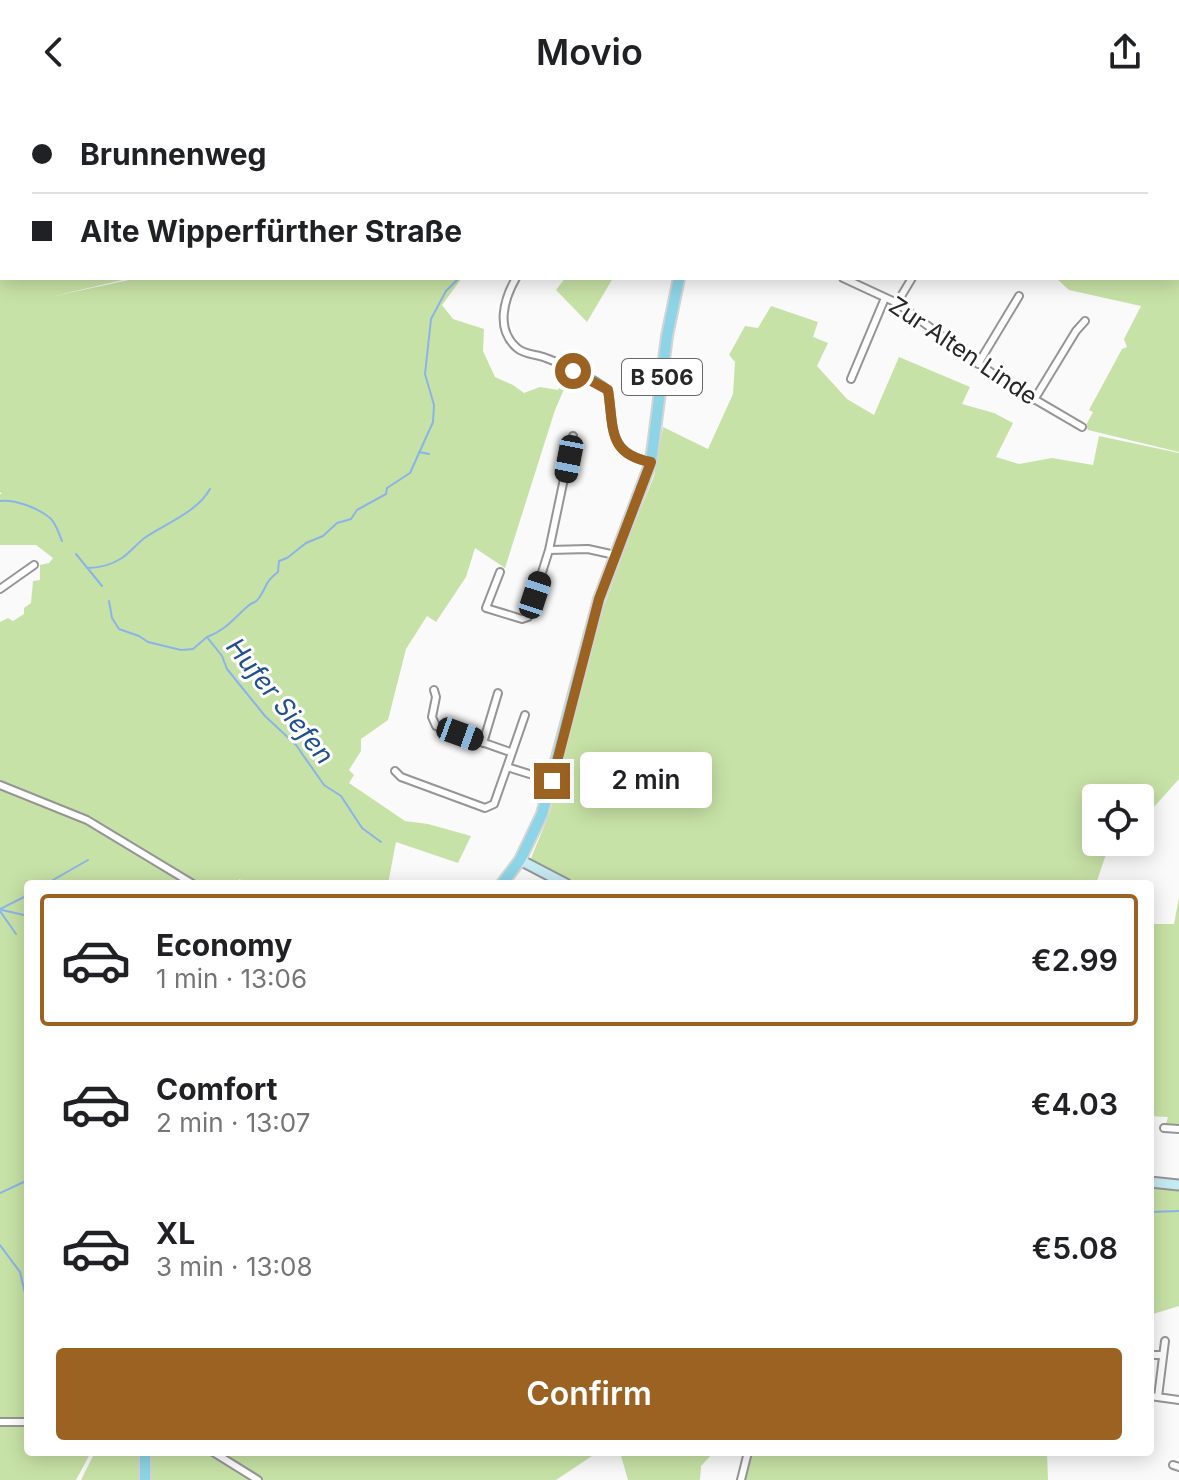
<!DOCTYPE html>
<html lang="en">
<head>
<meta charset="utf-8">
<style>
	:root { --surface:#fff; --page:#f6f6f6; --text:#202124; --muted:#757577; --line:#e0e0e0; --accent:#9c6221 }
	body { margin:0; font-family:Inter,sans-serif; background:var(--page); color:var(--text); height:100vh; display:flex; flex-direction:column; font-size:30px; white-space:nowrap }
	* { box-sizing:border-box; margin:0 }
	p { font-size:26px; color:var(--muted) }
	.icon { flex:none; width:44px; height:44px; fill:none; stroke:currentColor; stroke-width:2; stroke-linecap:round; stroke-linejoin:round }
	.map { position:relative; flex:1; overflow:hidden }
	.panel { position:absolute; left:24px; top:776px; width:1130px; height:576px; display:flex; flex-direction:column; background:var(--surface); border-radius:8px; box-shadow:0 4px 20px #0003 }
	.panel>* { flex:none }
	.hud { position:absolute; left:0px; top:0px; width:1180px; height:176px; box-shadow:0 4px 20px #0003; display:grid; align-content:center; height:176px; padding:0 32px; background:var(--surface) }
	.controls { position:absolute; left:1082px; top:680px; display:grid; gap:16px }
	.controls a { display:grid; place-items:center; width:72px; height:72px; border-radius:8px; background:var(--surface); box-shadow:0 4px 20px #0003; font-size:40px }
	.end { position:absolute; width:36px; height:36px; margin:-18px; border:10px solid #9c6221; background:#fff; box-shadow:0 0 0 4px #fff }
	.from { border-radius:50% }
	.bubble { position:absolute; height:56px; border-radius:8px; background:var(--surface); box-shadow:0 4px 20px #0003; font-size:26px; font-weight:600; line-height:56px; text-align:center }
	.car { position:absolute; width:24px; height:48px; margin:-24px -12px; border-radius:10px; box-shadow:0 0 6px 2px #0007; background:linear-gradient(#222 24%,#8ab4d8 0 40%,#222 0 76%,#8ab4d8 0 86%,#222 0) }
	.hud b { display:flex; align-items:center; gap:28px; height:76px; font-size:30px }
	.hud b+b { border-top:2px solid var(--line) }
	.hud i { width:20px; height:20px; background:var(--text) }
	ul { padding:14px 0 0; list-style:none }
	li { display:flex; align-items:center; gap:24px; height:132px; margin:0 16px 12px; padding:0 16px; border:4px solid transparent; border-radius:8px }
	li div { flex:1 }
	li b { display:block; font-size:30px }
	li em { font-style:normal; font-weight:600 }
	li.on { border-color:var(--accent) }
	li>.icon { width:72px; height:72px; stroke-width:1.5 }
	.button { display:flex; gap:16px; margin-top:auto; padding:16px 32px }
	.button a { flex:1; height:92px; border-radius:8px; background:var(--accent); color:#fff; font-size:32px; font-weight:600; line-height:92px; text-align:center }
	header { display:flex; justify-content:space-between; align-items:center; height:104px; padding:0 32px; background:var(--surface); font-size:36px; font-weight:600 }
	.map>svg:first-child { display:block }
</style>
</head>
<body>
<header><svg class="icon" aria-label="back" viewBox="0 0 24 24"><path d="M15 5l-7 7 7 7"/></svg>Movio<svg class="icon" aria-label="share" viewBox="0 0 24 24"><path d="M12 15V3M7 8l5-5 5 5M5 13v7h14v-7"/></svg></header>
<div class="map">
<svg width="1179" height="1376" viewBox="0 0 1179 1376">
	<rect width="100%" height="100%" fill="#fafafb"/>
	<path fill="#c7e2a6" d="M0 0H334L2 2V174H131L50 193 138 174H462L442 201 453 215 484 225 483 247 495 273 513 281 524 289 540 283 558 286 568 266 572 267 555 306 505 464 475 444 466 473 436 518 427 512 406 545 388 616 361 635V647L349 666 354 671 349 679 405 717 428 720 471 732 458 759 396 738 388 780H243L240 775 233 780H28V1348H91L76 1376H0V518L8 514 13 517 24 510V504L31 499 33 477 40 476V461L49 459 53 454 36 441H0V390H2L0 388Z
		M761 0H1084L1085 2H760Z
		M1179 92V348L1088 326 1086 321 1093 308 1089 306 1122 245 1127 243 1124 235 1141 202 1069 186 1056 174H1178Z
		M565 174H613L587 218 556 186Z
		M771 202 818 218 813 233 828 239 817 262 847 295 874 311 899 253 970 283 962 300 994 309 1013 319 996 353 1019 360 1052 354 1093 361 1099 332 1179 349V675L1153 704 1140 699V694H1096V738H1110L1096 780H570L533 759 531 754 550 708 589 544 628 436 654 372 663 323 708 345 733 290 735 258 729 251 745 222 758 224Z
		M1179 793V1024L1165 1023 1168 1013 1150 1012V820H1174Z
		M1150 1080 1179 1082V1202L1150 1211Z
		M95 1348H140L138 1376H81Z
		M150 1348H211L257 1376H149Z
		M218 1348H598L556 1376H263Z
		M613 1348H714L701 1362 700 1376H628L621 1352Z
		M749 1348H1047L1048 1376H743Z"/>
	<g fill="none" stroke-linecap="round" stroke-linejoin="round">
		<path stroke="#8cb3e9" stroke-width="2" d="M0 117H2
			M1178 146H1179
			M419 348 429 350
			M0 397C15 395 38 404 50 414 56 419 59 430 62 437
			M76 450 102 482
			M87 464C100 464 111 461 122 454 131 448 137 439 146 433 167 419 197 408 210 385
			M109 497 112 514 119 525 139 532 148 538 181 546 193 545 207 533 222 552 227 565 265 612 296 641 324 681 341 692 362 724 381 738
			M207 533C225 527 235 513 248 502 255 496 254 501 259 494 268 481 264 479 278 468L279 457 287 454 306 439 323 432 337 419 351 415 357 406 386 390 387 384 410 369 433 318 434 301 425 270 431 215 446 187 459 174
			M46 780 88 756
			M0 805 28 791
			M2 806 28 812
			M0 807 16 830
			M0 1089 28 1076
			M1150 1108 1179 1107
			M0 1141 20 1168 28 1202"/>
		<g stroke="#959596" stroke-width="10">
			<path id="street" d="M516 174C504 195 495 225 517 244 525 251 537 250 546 254 567 262 591 273 608 286 614 323 607 350 651 358
				M843 174 897 199 1000 275 1082 323
				M897 199 912 174
				M978 260 1019 192
				M851 275 885 194
				M1034 296 1076 227 1085 217
				M549 446 573 332
				M500 468 486 504 522 515 528 513 549 446 588 445 615 451
				M0 485 34 461
				M434 586 436 593 432 613 436 622 510 648
				M483 639 498 589
				M507 663 525 611
				M395 667 401 673 485 704 494 700 507 663 552 677
				M0 681 87 716 193 780
				M1164 1024 1179 1025
				M1150 1251H1162
				M1150 1292 1179 1296
				M1158 1293 1165 1237
				M0 1318H28
				M213 1348 258 1376
				M1173 1361 1179 1363
				M741 1376 748 1348"/>
		</g>
		<g stroke="#959596" stroke-width="13">
			<path id="secondary" d="M507 0 515 2
				M520 756 566 780
				M1150 1078 1179 1081"/>
		</g>
		<g stroke="#d4d4d4" stroke-width="14">
			<path id="primary" d="M693 2V0
				M502 780 520 756 542 710 599 495 651 358 667 232 679 174
				M145 1376V1348"/>
		</g>
		<use href="#street" stroke="#fff" stroke-width="6"/>
		<use href="#secondary" stroke="#c6eaf2" stroke-width="9"/>
		<use href="#primary" stroke="#8dd5e6" stroke-width="10"/>
	</g>
	<g fill="none" stroke-linecap="round" stroke-linejoin="round">
		<path stroke="#9c6221" stroke-width="10" d="M552 677 599 495 651 358C607 350 614 324 608 286L573 267"/>
	</g>
	<g text-anchor="middle" stroke-width="6" stroke-linejoin="round" paint-order="stroke">
		<rect fill="#fff" stroke="#686868" stroke-width="2" x="622" y="255" width="80" height="36" rx="6"/>
		<g font-size="22" font-weight="bold" fill="#272727">
			<text x="662" y="281">B 506</text>
		</g>
		<g font-size="24" fill="#272727" stroke="#fff">
			<text transform="translate(963 247) rotate(34)" y="8">Zur Alten Linde</text>
		</g>
		<g font-size="26" font-style="italic" fill="#1f4f90" stroke="#fff">
			<text transform="translate(280 597) rotate(51)" y="9">Hufer Siefen</text>
		</g>
	</g>
</svg>
<div class="controls">
<a><svg class="icon" aria-label="locate" viewBox="0 0 24 24"><circle cx="12" cy="12" r="6"/><path d="M12 2v4M12 18v4M2 12h4M18 12h4"/></svg></a>
</div>
<i class="end from" style="left:573px;top:267px"></i>
<i class="end" style="left:552px;top:677px"></i>
<div class="bubble" style="left:580px;top:648px;width:132px">2 min</div>
<i class="car" style="left:569px;top:355px;rotate:191deg"></i>
<i class="car" style="left:535px;top:491px;rotate:18deg"></i>
<i class="car" style="left:460px;top:630px;rotate:110deg"></i>
<div class="hud">
<b><i class="from"></i>Brunnenweg</b>
<b><i></i>Alte Wipperfürther Straße</b>
</div>
<section class="panel">
<ul>
<li class="on"><svg class="icon" aria-label="car" viewBox="0 0 24 24"><path d="M5 17H2v-5l4-1 3-4h7l3 4 3 1v5h-3M9 17h6M6 11h13"/><circle cx="7" cy="17" r="2"/><circle cx="17" cy="17" r="2"/></svg><div><b>Economy</b><p>1 min · 13:06</p></div><em>€2.99</em></li>
<li><svg class="icon" aria-label="car" viewBox="0 0 24 24"><path d="M5 17H2v-5l4-1 3-4h7l3 4 3 1v5h-3M9 17h6M6 11h13"/><circle cx="7" cy="17" r="2"/><circle cx="17" cy="17" r="2"/></svg><div><b>Comfort</b><p>2 min · 13:07</p></div><em>€4.03</em></li>
<li><svg class="icon" aria-label="car" viewBox="0 0 24 24"><path d="M5 17H2v-5l4-1 3-4h7l3 4 3 1v5h-3M9 17h6M6 11h13"/><circle cx="7" cy="17" r="2"/><circle cx="17" cy="17" r="2"/></svg><div><b>XL</b><p>3 min · 13:08</p></div><em>€5.08</em></li>
</ul>
<div class="button"><a>Confirm</a></div>
</section>
</div>
</body>
</html>
